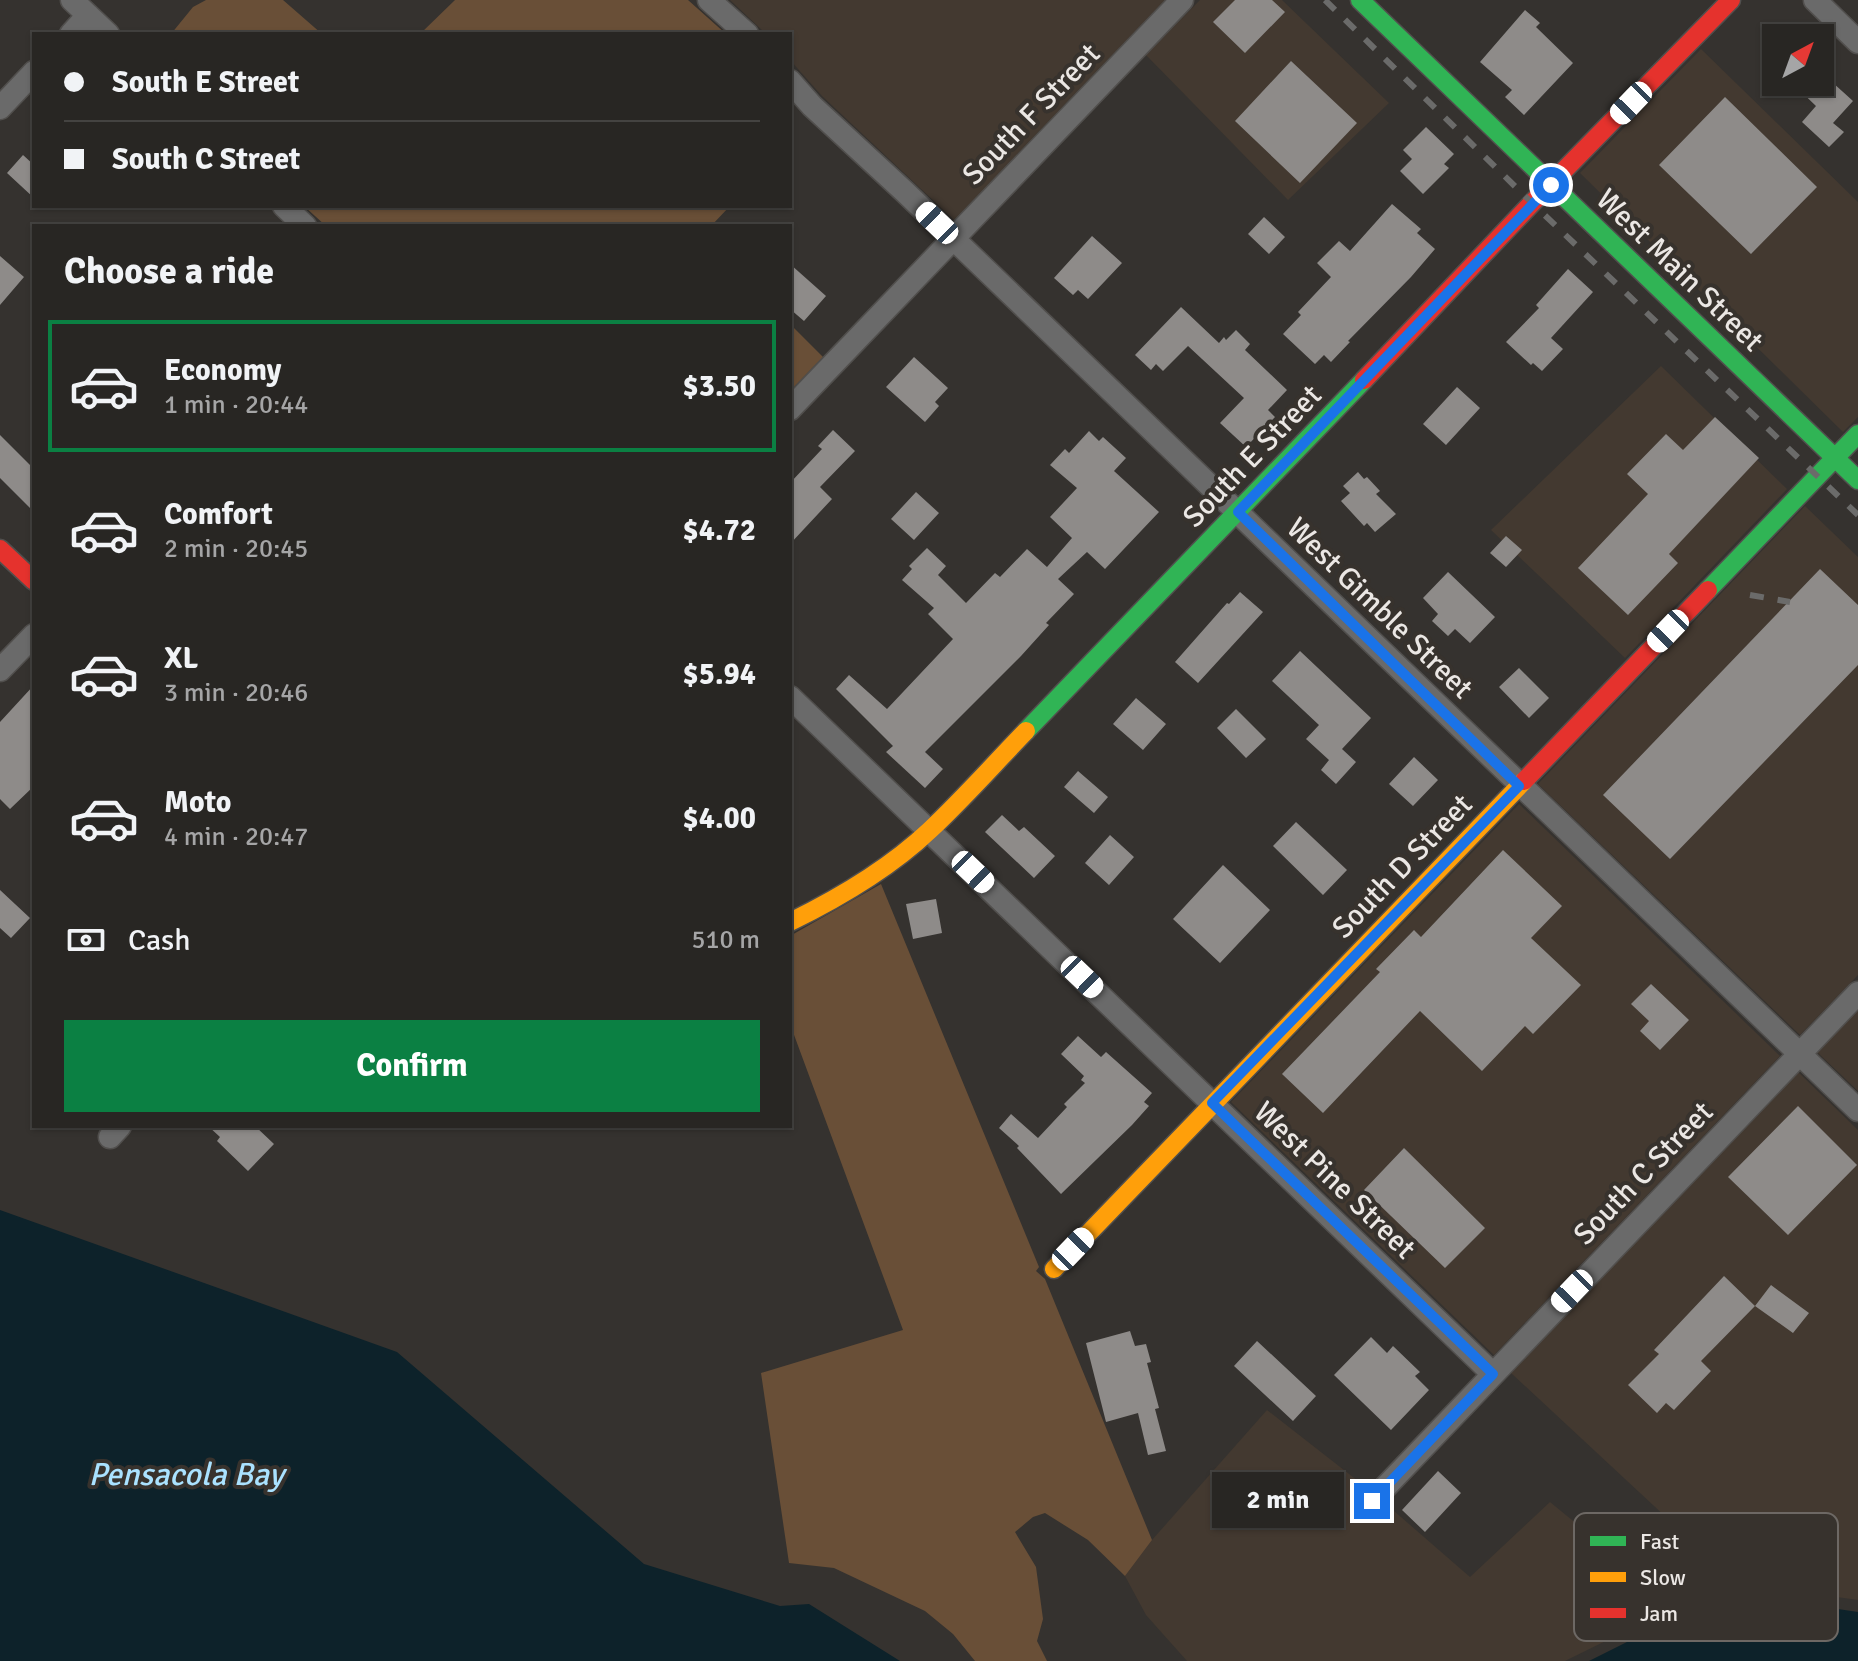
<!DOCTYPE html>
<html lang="en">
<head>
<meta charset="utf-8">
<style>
	:root { --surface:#282623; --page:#302e2b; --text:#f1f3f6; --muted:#a5a5a6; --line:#444341; --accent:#0b8043 }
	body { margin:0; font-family:Signika,sans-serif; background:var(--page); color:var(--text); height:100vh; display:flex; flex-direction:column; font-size:30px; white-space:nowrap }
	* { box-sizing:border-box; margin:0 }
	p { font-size:26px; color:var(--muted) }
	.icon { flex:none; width:44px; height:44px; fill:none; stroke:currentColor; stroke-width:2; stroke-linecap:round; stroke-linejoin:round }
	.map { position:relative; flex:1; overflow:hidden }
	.sheet { position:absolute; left:32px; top:224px; width:760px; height:904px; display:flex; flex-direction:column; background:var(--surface); border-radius:0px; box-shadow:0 2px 6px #0004,0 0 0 2px var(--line) }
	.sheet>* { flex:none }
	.hud { position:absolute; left:32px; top:32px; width:760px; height:176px; border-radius:0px; box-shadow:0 2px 6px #0004,0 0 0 2px var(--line); display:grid; align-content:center; height:176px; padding:0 32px; background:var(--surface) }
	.needle { width:52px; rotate:41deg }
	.controls { position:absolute; left:1762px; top:24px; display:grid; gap:16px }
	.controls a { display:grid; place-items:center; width:72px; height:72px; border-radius:0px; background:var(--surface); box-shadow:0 2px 6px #0004,0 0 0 2px var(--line); font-size:40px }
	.end { position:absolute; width:36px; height:36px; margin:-18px; border:10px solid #1a73e8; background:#fff; box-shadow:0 0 0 4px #fff }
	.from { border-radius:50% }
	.bubble { position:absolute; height:56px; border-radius:0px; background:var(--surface); box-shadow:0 2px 6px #0004,0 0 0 2px var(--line); font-size:26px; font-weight:700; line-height:56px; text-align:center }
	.car { position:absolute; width:24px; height:48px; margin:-24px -12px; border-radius:10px; box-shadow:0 0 6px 2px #0007; background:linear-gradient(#fff 24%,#345 0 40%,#fff 0 76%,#345 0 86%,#fff 0) }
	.hud b { display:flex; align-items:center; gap:28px; height:76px; font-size:30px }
	.hud b+b { border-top:2px solid var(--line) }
	.hud i { width:20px; height:20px; background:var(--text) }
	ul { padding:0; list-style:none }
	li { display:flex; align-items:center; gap:24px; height:132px; margin:0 16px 12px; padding:0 16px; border:4px solid transparent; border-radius:0px }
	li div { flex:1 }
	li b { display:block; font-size:30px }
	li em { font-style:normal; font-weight:700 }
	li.selected { border-color:var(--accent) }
	li>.icon { width:72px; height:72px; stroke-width:1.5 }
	h2 { padding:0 32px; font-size:36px; line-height:96px }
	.pay { display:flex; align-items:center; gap:20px; height:88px; padding:0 32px; font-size:30px }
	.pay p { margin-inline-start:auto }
	.cta { display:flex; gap:16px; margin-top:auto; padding:16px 32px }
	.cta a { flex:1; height:92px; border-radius:0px; background:var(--accent); color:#fff; font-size:32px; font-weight:700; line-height:92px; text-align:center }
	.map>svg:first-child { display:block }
</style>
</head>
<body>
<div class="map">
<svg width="1858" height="1661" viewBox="0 0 1858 1661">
	<rect width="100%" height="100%" fill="#35322f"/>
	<path fill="#433930" d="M730 0H1165L954 220 822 96 790 60V34H766Z
		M1200 0H1282L1389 103 1288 200 1146 55Z
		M1701 49 1858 202V417L1843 432 1580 173Z
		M1661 366 1787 489 1625 658 1491 530Z
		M1805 506 1858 557V975L1800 1035 1538 784Z
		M1519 804 1780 1056 1494 1355 1231 1102Z
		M1858 1010V1091L1817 1052Z
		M1798 1072 1858 1130V1600L1787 1590 1632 1628 1565 1661H1187L1146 1615 1125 1576 1152 1540 1267 1410 1367 1488 1354 1502 1371 1519 1386 1504 1470 1577 1550 1502 1672 1602 1711 1559 1511 1373Z"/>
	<path fill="#694f37" d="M206 0H283L322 34H171L193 7Z
		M455 0H688L726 34H420Z
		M304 206H730L711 226H326Z
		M790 324 823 357 790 391Z
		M881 884 1039 1267 1036 1271 1045 1279 1152 1540 1125 1576 1088 1540 1045 1513 1033 1517 1015 1532 1036 1567 1043 1619 1037 1641 1047 1661H975L953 1634 925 1611 834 1568 789 1563 761 1373 903 1330 790 1024V936Z"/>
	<path fill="#0d222a" d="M0 1210 397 1352 644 1564 780 1606 809 1604 900 1661H0Z
		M1784 1601 1858 1612V1661H1589L1635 1638Z"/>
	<path fill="#8e8b89" d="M1235 0H1272L1285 12 1245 53 1213 22Z
		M1525 10 1540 23 1536 27 1573 63 1524 115 1505 97 1512 90 1480 62Z
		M1291 61 1357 123 1300 183 1235 121Z
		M1791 82H1832L1853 101 1833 123 1844 132 1829 147 1802 122 1816 106Z
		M1725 97 1817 187 1751 254 1659 165Z
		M1426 127 1454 154 1444 164 1449 168 1423 194 1400 171 1412 159 1403 150Z
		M23 155 34 165V198L7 173Z
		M1392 204 1421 229 1417 233 1435 249 1411 277 1348 341 1350 342 1331 362 1324 355 1315 364 1283 334 1301 315 1298 312 1331 277 1317 263 1339 241 1350 251Z
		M1264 217 1285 237 1269 254 1248 234Z
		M1092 236 1122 263 1088 299 1078 290 1073 295 1054 278Z
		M0 256 24 277 0 305Z
		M790 264 826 296 804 321 790 309Z
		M1568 269 1593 292 1551 338 1563 349 1542 371 1533 363 1531 365 1506 342 1539 308 1536 305Z
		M1181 307 1219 343 1224 337 1226 340 1236 330 1250 344 1245 350 1287 390 1268 410 1275 417 1246 447 1220 423 1244 398 1188 346 1163 371 1156 364 1151 370 1135 355Z
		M914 357 948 388 935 402 939 406 925 422 886 387Z
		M1457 387 1480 408 1446 445 1423 424Z
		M1715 417 1759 458 1669 554 1678 563 1628 615 1578 568 1648 494 1627 474 1666 434 1683 450Z
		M833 430 855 451 820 487 832 499 790 544V483L822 449 818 446Z
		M1089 431 1099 441 1103 437 1126 458 1114 471 1159 512 1105 569 1087 552 1058 579 1074 594 1046 623 1049 625 1021 656 925 752 943 769 925 788 886 752 893 746 836 689 849 675 887 709 953 639 928 614 934 608 902 580 912 569 909 566 927 548 946 566 938 575 966 603 995 573 1000 577 1027 549 1047 567 1072 538 1050 517 1077 488 1050 465 1065 449 1069 453Z
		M0 435 34 469V512L0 478Z
		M1358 472 1364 479 1367 477 1380 491 1376 494 1396 514 1375 532 1367 523 1364 526 1341 501 1350 493 1343 486Z
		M916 492 939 513 914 540 891 519Z
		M1506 536 1522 550 1506 567 1490 553Z
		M1820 569 1858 605V665L1670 859 1603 795Z
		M1448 572 1495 617 1470 643 1455 629 1448 636 1432 621 1438 614 1423 598Z
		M1240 592 1263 612 1198 683 1175 662 1227 603 1229 604Z
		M1300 651 1371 718 1342 749 1356 762 1336 784 1321 770 1329 760 1306 739 1319 725 1272 681Z
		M1519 668 1549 698 1529 718 1499 687Z
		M34 685V786L10 809 0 799V722Z
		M1136 698 1166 724 1143 750 1113 724Z
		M1236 709 1266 739 1246 758 1217 728Z
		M1414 757 1438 780 1413 806 1389 784Z
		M1078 771 1108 797 1094 813 1064 787Z
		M1002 815 1019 831 1024 827 1055 856 1034 878 985 832Z
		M1296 822 1347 870 1323 895 1273 846Z
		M1110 835 1134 857 1109 885 1085 863Z
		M1503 850 1562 906 1531 938 1581 985 1533 1034 1525 1026 1482 1071 1420 1011 1323 1113 1282 1074 1380 972 1376 969 1414 930 1421 937Z
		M1223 865 1270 910 1220 963 1173 919Z
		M0 890 30 918 11 938 0 928Z
		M936 899 942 933 913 939 906 904Z
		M1651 984 1689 1020 1660 1050 1640 1031 1649 1021 1631 1004Z
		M1078 1036 1101 1057 1106 1052 1152 1093 1144 1102 1149 1106 1132 1125 1061 1194 1017 1148 1019 1146 999 1128 1011 1114 1038 1138 1067 1107 1064 1104 1085 1083 1081 1080 1084 1076 1061 1054Z
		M1798 1106 1857 1165 1788 1235 1728 1177Z
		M208 1126H255L274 1144 248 1171 217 1141 220 1137Z
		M1404 1148 1485 1228 1445 1268 1364 1190Z
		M1724 1276 1755 1306 1701 1361 1711 1371 1674 1410 1666 1403 1657 1413 1628 1385 1659 1354 1654 1350Z
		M1771 1285 1809 1313 1793 1333 1755 1306Z
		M1130 1331 1135 1346 1146 1344 1151 1362 1147 1363 1159 1408 1155 1409 1166 1451 1148 1455 1138 1413 1106 1422 1086 1343Z
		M1371 1337 1387 1353 1393 1346 1420 1372 1415 1376 1429 1390 1391 1430 1334 1375Z
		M1257 1341 1316 1396 1293 1421 1234 1366Z
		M1438 1471 1461 1493 1425 1532 1402 1510Z"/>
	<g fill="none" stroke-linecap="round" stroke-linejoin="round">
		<g stroke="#514f4d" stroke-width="25">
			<path id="street" d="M72 0 108 34
				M709 0 747 34
				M1815 0 1858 42
				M71 34 88 15
				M790 81 812 106 905 192 1858 1110
				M0 108 34 72
				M284 206 305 226
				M790 409 1182 0
				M0 670 34 635
				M790 697 1493 1374
				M110 1137 120 1126
				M1372 1501 1858 993"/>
		</g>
		<g stroke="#514f4d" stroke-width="21">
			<path id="fast" d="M1360 0 1858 480
				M1708 590 1858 434
				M1026 731 1364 380"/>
		</g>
		<g stroke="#514f4d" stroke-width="21">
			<path id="slow" d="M790 922C839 898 890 868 930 830 964 798 994 764 1026 731
				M1054 1269 1524 781"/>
		</g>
		<g stroke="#514f4d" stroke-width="21">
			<path id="jam" d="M1364 380 1532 203 1731 0
				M0 549 34 581
				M1524 781 1708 590"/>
		</g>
		<use href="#street" stroke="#6a6a6a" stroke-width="22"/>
		<use href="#fast" stroke="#30b455" stroke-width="18"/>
		<use href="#slow" stroke="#ff9f0a" stroke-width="18"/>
		<use href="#jam" stroke="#e5322d" stroke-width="18"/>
		<path stroke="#6b6b6a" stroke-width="6" stroke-dasharray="14 14" stroke-linecap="butt" d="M1325 0 1532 203 1858 515
			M1750 595 1790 602"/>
	</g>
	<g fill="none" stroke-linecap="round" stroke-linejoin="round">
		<path stroke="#1a73e8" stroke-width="10" d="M1372 1501 1493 1374 1212 1103 1519 786 1238 512 1551 185"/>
	</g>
	<g text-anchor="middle" stroke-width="8" stroke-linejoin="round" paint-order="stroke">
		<g font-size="30" fill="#ebe7e4" stroke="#37322d">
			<text transform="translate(1031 114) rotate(-46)" y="10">South F Street</text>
			<text transform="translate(1680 270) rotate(44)" y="10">West Main Street</text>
			<text transform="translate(1252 456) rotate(-46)" y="10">South E Street</text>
			<text transform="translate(1380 608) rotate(44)" y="10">West Gimble Street</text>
			<text transform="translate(1402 866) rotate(-46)" y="10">South D Street</text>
			<text transform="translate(1643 1173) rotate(-46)" y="10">South C Street</text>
			<text transform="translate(1335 1180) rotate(44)" y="10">West Pine Street</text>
		</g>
		<g font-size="32" font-style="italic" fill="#aae2ff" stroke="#37322d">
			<text x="186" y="1485">Pensacola Bay</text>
		</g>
	</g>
	<rect x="1574" y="1513" width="264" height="128" rx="12" fill="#37322d" stroke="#6d6864" stroke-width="2"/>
	<rect x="1590" y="1536" width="36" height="10" fill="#30b455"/>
	<rect x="1590" y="1572" width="36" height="10" fill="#ff9f0a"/>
	<rect x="1590" y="1608" width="36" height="10" fill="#e5322d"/>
	<g font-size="22" fill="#ebe7e4">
		<text x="1640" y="1549">Fast</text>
		<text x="1640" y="1585">Slow</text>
		<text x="1640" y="1621">Jam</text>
	</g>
</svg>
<div class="controls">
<a><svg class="needle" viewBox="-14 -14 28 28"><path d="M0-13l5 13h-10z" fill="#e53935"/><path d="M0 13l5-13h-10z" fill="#a5a5a6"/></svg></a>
</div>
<i class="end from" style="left:1551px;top:185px"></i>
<i class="end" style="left:1372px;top:1501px"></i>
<div class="bubble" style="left:1212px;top:1472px;width:132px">2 min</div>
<i class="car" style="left:1631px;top:103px;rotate:224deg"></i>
<i class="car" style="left:937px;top:223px;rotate:314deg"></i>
<i class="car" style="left:1668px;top:631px;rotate:224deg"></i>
<i class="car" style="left:973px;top:872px;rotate:134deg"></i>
<i class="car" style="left:1082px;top:977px;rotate:134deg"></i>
<i class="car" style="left:1073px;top:1249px;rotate:44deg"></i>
<i class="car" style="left:1572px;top:1291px;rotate:224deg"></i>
<div class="hud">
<b><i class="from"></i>South E Street</b>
<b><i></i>South C Street</b>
</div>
<section class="sheet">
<h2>Choose a ride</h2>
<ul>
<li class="selected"><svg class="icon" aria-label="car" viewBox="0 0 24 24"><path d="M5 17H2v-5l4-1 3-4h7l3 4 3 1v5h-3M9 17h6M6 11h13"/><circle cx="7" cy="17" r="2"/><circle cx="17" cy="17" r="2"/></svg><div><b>Economy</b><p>1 min · 20:44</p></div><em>$3.50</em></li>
<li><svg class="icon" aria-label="car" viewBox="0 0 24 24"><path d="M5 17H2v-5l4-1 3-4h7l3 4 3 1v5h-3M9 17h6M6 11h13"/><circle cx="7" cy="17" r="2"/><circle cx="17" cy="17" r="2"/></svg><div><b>Comfort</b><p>2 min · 20:45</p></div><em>$4.72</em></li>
<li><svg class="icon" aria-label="car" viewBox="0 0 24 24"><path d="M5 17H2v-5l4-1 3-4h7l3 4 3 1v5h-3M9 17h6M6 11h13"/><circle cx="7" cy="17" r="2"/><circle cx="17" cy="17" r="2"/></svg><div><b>XL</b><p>3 min · 20:46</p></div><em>$5.94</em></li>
<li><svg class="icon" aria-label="car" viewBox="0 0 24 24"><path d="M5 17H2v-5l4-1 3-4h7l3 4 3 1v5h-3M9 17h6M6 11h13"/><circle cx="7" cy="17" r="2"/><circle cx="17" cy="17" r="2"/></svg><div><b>Moto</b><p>4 min · 20:47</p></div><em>$4.00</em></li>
</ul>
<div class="pay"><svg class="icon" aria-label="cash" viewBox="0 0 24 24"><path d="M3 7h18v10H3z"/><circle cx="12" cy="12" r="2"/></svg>Cash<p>510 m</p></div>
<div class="cta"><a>Confirm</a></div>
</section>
</div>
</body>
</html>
